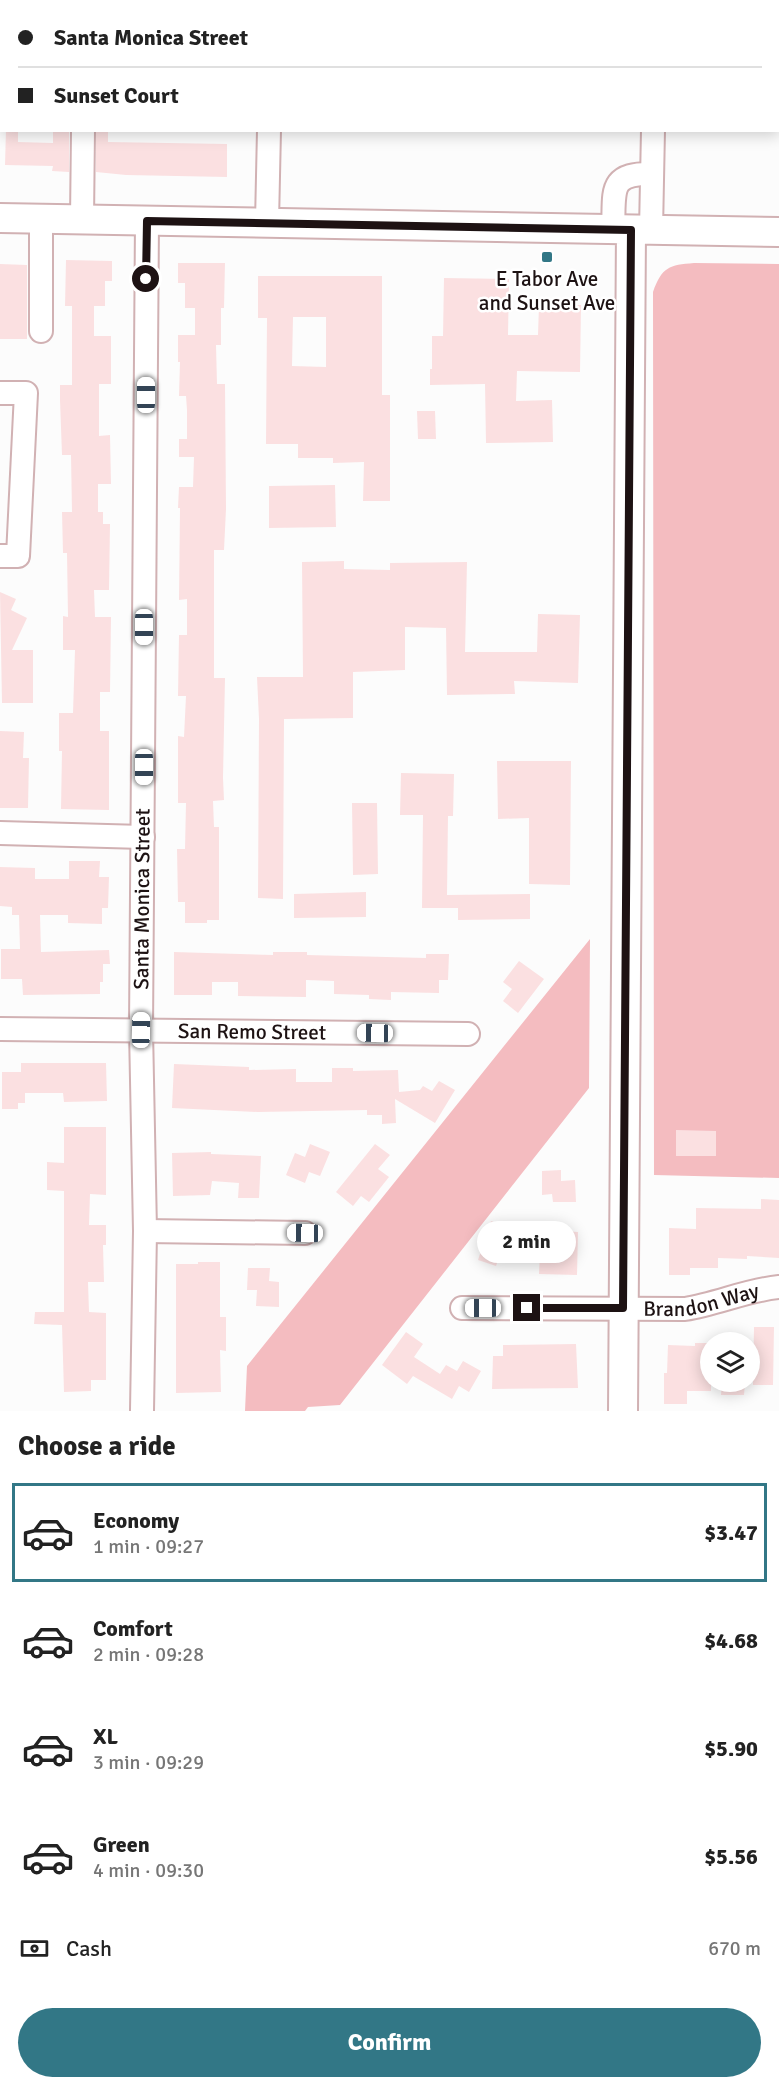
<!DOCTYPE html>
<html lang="en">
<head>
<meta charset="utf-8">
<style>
	:root { --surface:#fff; --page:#f6f6f6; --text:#222; --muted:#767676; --line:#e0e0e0; --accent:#327786 }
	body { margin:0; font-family:Signika,sans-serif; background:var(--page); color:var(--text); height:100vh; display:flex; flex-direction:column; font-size:22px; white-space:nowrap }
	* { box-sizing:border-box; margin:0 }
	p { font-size:20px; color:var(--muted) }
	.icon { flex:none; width:33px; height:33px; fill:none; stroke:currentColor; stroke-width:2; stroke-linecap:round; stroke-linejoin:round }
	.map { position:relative; height:1411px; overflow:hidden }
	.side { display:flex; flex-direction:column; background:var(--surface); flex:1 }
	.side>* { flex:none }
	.guide { position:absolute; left:0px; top:0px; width:780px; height:132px; box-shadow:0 3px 15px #0003; display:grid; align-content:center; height:132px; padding:0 18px; background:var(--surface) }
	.fabs { position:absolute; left:700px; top:1332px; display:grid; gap:12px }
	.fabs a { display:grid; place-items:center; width:60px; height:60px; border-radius:50%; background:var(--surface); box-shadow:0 3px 15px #0003; font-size:30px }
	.end { position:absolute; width:27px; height:27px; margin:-14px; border:8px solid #1d1213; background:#fff; box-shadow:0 0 0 3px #fff }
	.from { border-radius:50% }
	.bubble { position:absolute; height:42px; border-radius:21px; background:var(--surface); box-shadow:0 3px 15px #0003; font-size:20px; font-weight:700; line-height:42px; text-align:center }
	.car { position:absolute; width:18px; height:36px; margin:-18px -9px; border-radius:8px; box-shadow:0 0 4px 2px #0007; background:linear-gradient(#fff 24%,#345 0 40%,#fff 0 76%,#345 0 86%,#fff 0) }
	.guide b { display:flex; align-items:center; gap:21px; height:57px; font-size:22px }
	.guide b+b { border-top:2px solid var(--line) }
	.guide i { width:15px; height:15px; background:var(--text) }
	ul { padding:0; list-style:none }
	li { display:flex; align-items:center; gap:18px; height:99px; margin:0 12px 9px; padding:0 6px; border:3px solid transparent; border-radius:0px }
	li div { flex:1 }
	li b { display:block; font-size:22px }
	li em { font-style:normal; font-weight:700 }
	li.current { border-color:var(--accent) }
	li>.icon { width:54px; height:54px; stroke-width:1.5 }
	h2 { padding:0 18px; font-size:27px; line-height:72px }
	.pay { display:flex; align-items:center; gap:15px; height:66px; padding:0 18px; font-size:22px }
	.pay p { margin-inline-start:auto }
	.button { display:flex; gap:12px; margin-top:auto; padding:12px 18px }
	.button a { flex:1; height:69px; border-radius:36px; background:var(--accent); color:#fff; font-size:24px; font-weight:700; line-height:69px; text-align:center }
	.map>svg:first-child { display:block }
</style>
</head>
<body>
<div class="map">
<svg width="779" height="1411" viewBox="0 0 779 1411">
	<rect width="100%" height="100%" fill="#fcfcfc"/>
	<path fill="#f6eded" d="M0 0H166L2 2 1 71Z"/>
	<path fill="#f4bcc0" d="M694 263 779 264V1178L654 1175 653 292C662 267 669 265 694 263Z
		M590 939 589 1088 340 1405 308 1407 305 1411H245L247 1366Z"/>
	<path fill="#fbe0e1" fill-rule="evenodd" d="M6 130H18V142L53 143V130H69V172L52 171 53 166 5 165Z
		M96 130H108V142L227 144V177L126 175 96 172Z
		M66 260 112 261V281H105V306H94V336H111V384H99V436L110 435 111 484H98V512H103V524H110L109 590H94L95 617H111L110 692H100V731H109V810L61 809 62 751H59V713H73L75 650H63V616L68 617 67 553H63L62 512H72L71 455H62L60 400V385H72V306H65Z
		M178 263H225L224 308H221V345H216L217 384H225L226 509 224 550H214V678H225L223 778 224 800 213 801 214 827H219V920H207V923H185V902H178L177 849H185L186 803H178V736L184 737 186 696H178L179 635H187V599L179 600 180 508H178L179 487H193L194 457H179V439H187V410L186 396H179L180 362H178V335H195V308H185V283H178Z
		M0 264 27 265V339H0Z
		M258 276H382V395H390V501H363L364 462 333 463V458H298V444H266L267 318H258ZM293 317H326V367L292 366Z
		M444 278 509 279 508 335H538L539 305H581L580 372 517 371 516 401 552 400 553 442 486 443 485 384 430 385V369H432V336H443Z
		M417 411H435L436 439H418Z
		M335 485 336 527 269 528V486Z
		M344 561V569L390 570V563L467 562 465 652H537L538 614 580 615 578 683 514 681 515 694 447 695 446 628 405 627V670L353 672V718L284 719 283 899 258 898 259 719 257 677H303L302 562Z
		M0 592 16 599 11 610 27 618 12 650H33V703H2Z
		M0 731 24 732 23 758H29L28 808H0Z
		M497 761H571L570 885 529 884V818L498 819Z
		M401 773 454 774 453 816H448L447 895 530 894V919L458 920V908H422L423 815H400Z
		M352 803H377L378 874 353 875Z
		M69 861H100L99 877H109L108 908H102V924L68 923V915H40L41 952 109 950 110 964H103V982H100V994L23 995 22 979H1V949H20L19 915H12V907L0 906V867L35 868V879H69Z
		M366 892V917L294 918V894Z
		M174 952 273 955V952H307V955L426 958V954H449L448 980H439V993L391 992V1000L369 999V995L334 994V981L306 980V997L238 996V982H212V995H174Z
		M519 961 544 979 518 1013 503 1001 512 989 503 982Z
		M21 1063H106L107 1101 64 1102 63 1093H25V1103H18V1109H2V1072H21Z
		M174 1064 249 1067V1070L296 1069V1082H332V1068H353V1071L398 1070 399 1092 420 1090 423 1086 432 1091 439 1081 455 1090 435 1123 395 1099 396 1123 382 1124V1115H367V1110L258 1112 172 1108Z
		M64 1127H106V1195L90 1194 89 1225H106V1245H103L104 1282H88L89 1312 106 1313V1380H91V1391L64 1392 62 1325 34 1324 35 1312H64V1191L47 1190V1162L64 1163Z
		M676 1130 716 1131V1156H676Z
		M310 1144 330 1152 320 1176 309 1172 305 1183 286 1175 295 1153 305 1157Z
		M375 1144 390 1155 378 1169 389 1177 369 1202 361 1196 353 1206 336 1192Z
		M211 1152V1154L261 1156 259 1198H238L239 1183 212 1181 210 1195 173 1196 172 1153Z
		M561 1170V1181L575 1180 576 1202H553L552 1194 542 1195V1171Z
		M761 1199 779 1200V1258L747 1256V1259L718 1258V1268H690V1275H669V1228L696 1229V1208L761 1209Z
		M491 1221 523 1232 513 1259 500 1254 496 1266 478 1260Z
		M541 1230 578 1232 577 1275 539 1274Z
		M198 1262H220V1317H226V1351L220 1350 221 1392 176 1393V1264H198Z
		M248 1268H270L269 1281 279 1282V1307L256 1306 257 1290H247Z
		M754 1327H774L773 1385H753Z
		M406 1332 423 1344 414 1357 440 1374 446 1365 457 1371 463 1361 481 1371 469 1392 459 1386 452 1399 413 1376 407 1384 382 1365Z
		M695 1343H711V1391H687V1404H664V1373H667L668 1345 695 1346Z
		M576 1344 578 1388 492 1389 493 1356H503V1345Z
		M722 1382H745L744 1395H721Z"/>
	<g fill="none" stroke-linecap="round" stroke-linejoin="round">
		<g stroke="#d1b1b3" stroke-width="26">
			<g id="minor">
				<path d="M271 2V0"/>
				<path d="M82 219 83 130"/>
				<path d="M267 222 269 130"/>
				<path d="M613 229C615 192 607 173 652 174"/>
				<path d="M651 230 653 130"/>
				<path d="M41 331V219"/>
				<path d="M0 393H26L18 556H0"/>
				<path d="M0 833 143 837"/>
				<path id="s1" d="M0 1029 468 1034"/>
				<path d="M145 1231 305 1233"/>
				<path id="s2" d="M462 1308 685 1309C717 1304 747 1290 779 1287"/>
				<path id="s3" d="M142 1411 145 1231 141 1030 147 221"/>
			</g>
		</g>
		<g stroke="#d1b1b3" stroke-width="32">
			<path id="major" d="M0 218 779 232
				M623 1411 631 230"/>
		</g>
		<use href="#minor" stroke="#fff" stroke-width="22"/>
		<use href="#major" stroke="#fff" stroke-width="28"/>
	</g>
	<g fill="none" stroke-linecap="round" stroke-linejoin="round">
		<path stroke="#1d1213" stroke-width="8" d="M146 279 147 221 631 230 623 1308H527"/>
	</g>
	<rect fill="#327786" stroke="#fff" stroke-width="2" x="541" y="251" width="12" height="12" rx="3"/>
	<g text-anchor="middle" stroke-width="5" stroke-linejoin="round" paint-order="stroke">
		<g font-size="21" fill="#1d1213" stroke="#fff">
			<text x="547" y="286">E Tabor Ave<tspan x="547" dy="24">and Sunset Ave</tspan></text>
		</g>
		<g font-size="21" fill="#1d1213" stroke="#fff">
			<text dy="7" stroke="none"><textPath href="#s3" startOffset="512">Santa Monica Street</textPath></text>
			<text dy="7" stroke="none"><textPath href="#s1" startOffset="252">San Remo Street</textPath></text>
			<text dy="7" stroke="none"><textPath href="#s2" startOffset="240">Brandon Way</textPath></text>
		</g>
	</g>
</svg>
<div class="fabs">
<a><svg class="icon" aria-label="layers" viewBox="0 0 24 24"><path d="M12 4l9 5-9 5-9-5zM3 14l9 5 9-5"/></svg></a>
</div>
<i class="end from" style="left:146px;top:279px"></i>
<i class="end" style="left:527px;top:1308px"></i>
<div class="bubble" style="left:477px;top:1221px;width:99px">2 min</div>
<i class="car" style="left:146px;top:395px;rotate:0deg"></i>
<i class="car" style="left:144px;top:627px;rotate:180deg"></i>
<i class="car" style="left:144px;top:767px;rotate:180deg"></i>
<i class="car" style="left:141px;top:1030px;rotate:1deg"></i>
<i class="car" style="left:375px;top:1033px;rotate:271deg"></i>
<i class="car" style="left:305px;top:1233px;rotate:271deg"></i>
<i class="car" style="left:483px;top:1308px;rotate:270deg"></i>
<div class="guide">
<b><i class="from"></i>Santa Monica Street</b>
<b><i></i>Sunset Court</b>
</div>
</div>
<section class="side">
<h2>Choose a ride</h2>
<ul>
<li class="current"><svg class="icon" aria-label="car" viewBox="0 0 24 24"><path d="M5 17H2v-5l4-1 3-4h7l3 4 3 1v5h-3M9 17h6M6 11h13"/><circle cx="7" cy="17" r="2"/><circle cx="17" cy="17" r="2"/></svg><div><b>Economy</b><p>1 min · 09:27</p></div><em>$3.47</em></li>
<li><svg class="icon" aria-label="car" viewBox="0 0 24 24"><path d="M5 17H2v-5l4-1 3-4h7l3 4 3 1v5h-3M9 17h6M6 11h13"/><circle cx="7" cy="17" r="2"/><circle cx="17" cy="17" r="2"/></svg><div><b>Comfort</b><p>2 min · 09:28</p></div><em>$4.68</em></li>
<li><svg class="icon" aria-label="car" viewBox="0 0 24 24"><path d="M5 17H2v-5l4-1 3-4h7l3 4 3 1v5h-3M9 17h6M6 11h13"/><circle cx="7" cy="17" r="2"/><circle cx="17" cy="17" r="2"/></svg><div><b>XL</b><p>3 min · 09:29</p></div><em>$5.90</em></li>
<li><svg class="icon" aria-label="car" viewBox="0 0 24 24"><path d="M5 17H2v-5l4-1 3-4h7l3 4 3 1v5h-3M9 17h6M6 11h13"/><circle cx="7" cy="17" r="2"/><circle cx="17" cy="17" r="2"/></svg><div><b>Green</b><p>4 min · 09:30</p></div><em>$5.56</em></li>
</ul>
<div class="pay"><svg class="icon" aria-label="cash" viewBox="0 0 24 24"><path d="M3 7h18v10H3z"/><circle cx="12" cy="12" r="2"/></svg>Cash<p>670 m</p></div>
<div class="button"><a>Confirm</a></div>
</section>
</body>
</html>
